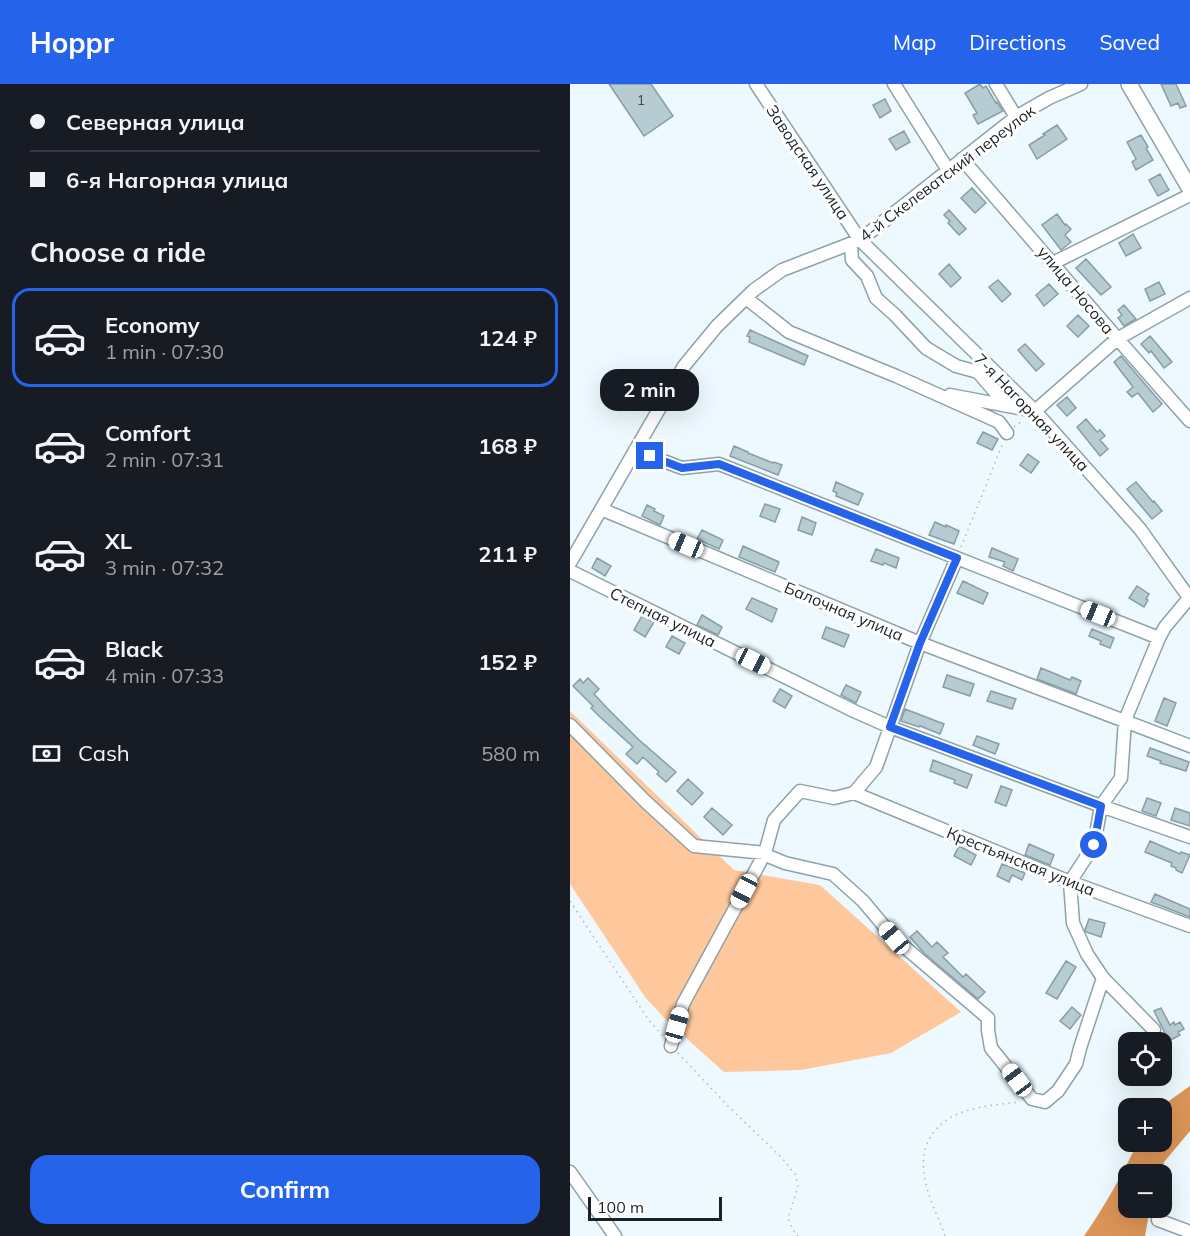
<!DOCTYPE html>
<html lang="en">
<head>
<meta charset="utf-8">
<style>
	:root { --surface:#171b24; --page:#20242c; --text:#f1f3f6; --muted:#9ea1a6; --line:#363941; --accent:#2563eb }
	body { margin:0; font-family:Mulish,sans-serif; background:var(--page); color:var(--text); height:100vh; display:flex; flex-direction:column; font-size:22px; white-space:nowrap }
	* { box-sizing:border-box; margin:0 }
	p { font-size:20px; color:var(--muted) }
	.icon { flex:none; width:33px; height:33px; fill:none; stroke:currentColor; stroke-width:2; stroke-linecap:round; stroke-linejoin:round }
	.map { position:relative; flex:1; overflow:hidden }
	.drawer { display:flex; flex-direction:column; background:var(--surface); width:570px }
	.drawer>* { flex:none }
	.banner { display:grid; align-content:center; height:132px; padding:0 30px; background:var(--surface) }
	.tools { position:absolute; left:548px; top:948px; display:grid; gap:12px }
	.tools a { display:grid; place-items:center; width:54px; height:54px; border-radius:12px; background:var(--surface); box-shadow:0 6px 24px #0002; font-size:30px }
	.scale { position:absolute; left:18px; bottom:15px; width:134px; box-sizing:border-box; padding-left:6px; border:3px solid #192124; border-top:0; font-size:16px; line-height:21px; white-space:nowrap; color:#192124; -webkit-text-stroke:4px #fff; paint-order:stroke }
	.end { position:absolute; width:27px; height:27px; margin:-14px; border:8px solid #2563eb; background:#fff; box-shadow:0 0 0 3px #fff }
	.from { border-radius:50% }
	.bubble { position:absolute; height:42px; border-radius:18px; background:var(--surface); box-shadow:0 6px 24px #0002; font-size:20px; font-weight:700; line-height:42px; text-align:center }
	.car { position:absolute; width:18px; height:36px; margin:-18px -9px; border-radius:8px; box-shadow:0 0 4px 2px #0007; background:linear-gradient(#fff 24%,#345 0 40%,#fff 0 76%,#345 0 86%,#fff 0) }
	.banner b { display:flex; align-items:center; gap:21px; height:57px; font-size:22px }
	.banner b+b { border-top:2px solid var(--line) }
	.banner i { width:15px; height:15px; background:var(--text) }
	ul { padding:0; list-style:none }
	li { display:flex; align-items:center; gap:18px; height:99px; margin:0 12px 9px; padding:0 18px; border:3px solid transparent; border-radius:18px }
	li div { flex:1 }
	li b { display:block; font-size:22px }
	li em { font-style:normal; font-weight:700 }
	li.active { border-color:var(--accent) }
	li>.icon { width:54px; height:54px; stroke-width:1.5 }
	h2 { padding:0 30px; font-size:27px; line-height:72px }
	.pay { display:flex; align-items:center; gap:15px; height:66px; padding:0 30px; font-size:22px }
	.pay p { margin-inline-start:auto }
	.action { display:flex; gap:12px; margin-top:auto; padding:12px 30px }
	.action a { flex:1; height:69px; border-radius:18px; background:var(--accent); color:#fff; font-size:24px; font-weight:700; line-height:69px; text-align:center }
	header { display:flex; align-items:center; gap:36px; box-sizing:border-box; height:84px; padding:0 30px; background:var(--accent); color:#fff }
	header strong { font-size:28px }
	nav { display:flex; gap:33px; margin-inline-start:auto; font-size:21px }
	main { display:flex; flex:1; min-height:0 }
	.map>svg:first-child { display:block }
</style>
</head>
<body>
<header>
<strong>Hoppr</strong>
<nav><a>Map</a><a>Directions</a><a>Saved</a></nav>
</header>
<main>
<section class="drawer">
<div class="banner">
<b><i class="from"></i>Северная улица</b>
<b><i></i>6-я Нагорная улица</b>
</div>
<h2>Choose a ride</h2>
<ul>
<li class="active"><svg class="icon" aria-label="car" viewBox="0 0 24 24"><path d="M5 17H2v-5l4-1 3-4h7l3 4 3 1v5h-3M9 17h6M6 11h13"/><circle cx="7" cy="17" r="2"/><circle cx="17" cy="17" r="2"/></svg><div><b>Economy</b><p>1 min · 07:30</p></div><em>124 ₽</em></li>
<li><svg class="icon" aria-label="car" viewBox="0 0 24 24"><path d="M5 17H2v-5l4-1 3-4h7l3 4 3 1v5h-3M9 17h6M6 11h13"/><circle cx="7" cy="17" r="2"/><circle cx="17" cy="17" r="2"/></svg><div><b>Comfort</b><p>2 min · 07:31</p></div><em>168 ₽</em></li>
<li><svg class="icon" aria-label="car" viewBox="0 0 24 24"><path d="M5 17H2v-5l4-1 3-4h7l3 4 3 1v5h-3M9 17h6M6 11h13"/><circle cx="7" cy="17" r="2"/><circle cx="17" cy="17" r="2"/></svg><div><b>XL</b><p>3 min · 07:32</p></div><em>211 ₽</em></li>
<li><svg class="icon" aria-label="car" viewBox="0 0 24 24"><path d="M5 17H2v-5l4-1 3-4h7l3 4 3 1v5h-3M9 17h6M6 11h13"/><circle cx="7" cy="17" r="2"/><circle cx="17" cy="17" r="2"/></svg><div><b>Black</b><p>4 min · 07:33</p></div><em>152 ₽</em></li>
</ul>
<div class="pay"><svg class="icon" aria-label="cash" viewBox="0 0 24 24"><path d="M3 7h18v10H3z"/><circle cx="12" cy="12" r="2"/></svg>Cash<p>580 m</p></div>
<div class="action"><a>Confirm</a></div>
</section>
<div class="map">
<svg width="620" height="1152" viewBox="0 0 620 1152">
	<rect width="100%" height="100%" fill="#edf9fe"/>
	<path fill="#fec89c" d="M0 627 164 786 250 801 391 928 321 969 231 986 154 988 96 936 75 913 0 800Z"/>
	<path fill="#db9457" d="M620 1002V1047L594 1078 590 1090H558V1124H580L575 1152H514C535 1122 552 1091 568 1058H591V1025L596 1019Z"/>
	<path fill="#b6cbd2" stroke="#899da4" stroke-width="1.5" d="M39 0H81L103 32 74 52Z
		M410 0 413 4 416 2 426 19 427 18 433 27 408 40 403 31 407 29 395 9Z
		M591 0H606L616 22 610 24 608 19 601 22Z
		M315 15 321 27 310 34 303 21Z
		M487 41 497 55 467 75 459 61 475 51 473 50Z
		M334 47 340 58 326 66 319 55Z
		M571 51 578 63 576 64 583 76 566 86 562 78 566 75 557 58Z
		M590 90 599 106 588 112 579 96Z
		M402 104 416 119 405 129 391 114Z
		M379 126 396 145 389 151 378 139 380 137 374 131Z
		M487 130 495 141 496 140 501 145 495 151 501 158 491 166 472 141Z
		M563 150 571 164 556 172 549 159Z
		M516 175 541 203 531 211 506 184Z
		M379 180 391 194 381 203 369 190Z
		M428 196 441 210 432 218 419 203Z
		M589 198 595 210 580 217 575 205Z
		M479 200 488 210 474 222 466 211Z
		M554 221 566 235 554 242 548 234 552 231 548 226Z
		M508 231 519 242 508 253 497 242Z
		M180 246 238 272 234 281 179 258 180 253 177 252Z
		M580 252 602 278 594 284 581 267 579 269 571 260Z
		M455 260 474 280 466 287 448 266Z
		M551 272 592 320 583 328 568 309 562 313 557 308 563 303 544 278Z
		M497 313 506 324 497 332 487 321Z
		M516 335 527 348 530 346 535 352 530 356 538 365 530 372 507 343Z
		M413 348 428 355 422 366 407 359Z
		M164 362 178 368V369L203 379 204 378 212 381 208 391 160 372Z
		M458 370 469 378 461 389 450 381Z
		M266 398 293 410 288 421 266 412 267 409 263 407Z
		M566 398 583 418 584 417 592 427 582 435 557 405Z
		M195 420 210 425 205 438 190 432Z
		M77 421 85 425 84 427 94 432 90 441 72 432Z
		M232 433 246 439 242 451 228 446Z
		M365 438 376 443V441L389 447 384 460 359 451Z
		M132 446 153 456 149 465 127 455Z
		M173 462 209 478 205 488 169 473Z
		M422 464 448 475 443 487 433 482 435 478 419 473Z
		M306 465 329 474 326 484 314 479 313 481 301 477Z
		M27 474 41 482 35 492 22 484Z
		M393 497 418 509 413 520 387 509Z
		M567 502 579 510 576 515 578 516 574 523 559 514Z
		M182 514 207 525 202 538 176 525Z
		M132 531 152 543 148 551 127 541Z
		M72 532 84 538 75 553 64 546Z
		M256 543 279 551 274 563 252 554Z
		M522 545 544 554 540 564 530 560 531 557 519 552Z
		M102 552 115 559 109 570 96 563Z
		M471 584 500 596 502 593 511 597 506 610 467 595Z
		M377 591 404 600 400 612 373 603Z
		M18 594 29 605 24 610 37 624 68 655 106 688 96 698 87 690 89 688 73 673 67 680 56 670 63 663 29 632 21 624 23 622 3 602 10 595 13 599Z
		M276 601 291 608 286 619 271 611Z
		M210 605 222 612 215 624 203 617Z
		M421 607 446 615 442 625 417 617Z
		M594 614 606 619 597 642 585 637Z
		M335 625 374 640 370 650 350 642 349 643 331 637Z
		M407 652 429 660 425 670 403 661Z
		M580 664 619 678 616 687 590 679 591 677 577 672Z
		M363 676 402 691 397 704 384 699 385 696 360 687Z
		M118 695 133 709 122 721 107 707Z
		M431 702 442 706 436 722 425 718Z
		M577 714 591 719 586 732 572 727Z
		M142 724 162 741 153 751 134 733Z
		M605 724 620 729V742L601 736Z
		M580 757 610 770 611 768 620 771 612 789 606 786V784L601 782 602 779 575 768Z
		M459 760 484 771 480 781 455 771Z
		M389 762 406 771 401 781 384 772Z
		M432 780 455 789 452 796 442 791 439 798 427 792Z
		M585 810 620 825V833L581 818Z
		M519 835 535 839 531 853 516 848 515 846Z
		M347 847 362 863 367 858 378 869 373 873 393 893 396 890 415 908 408 915 354 869 340 853Z
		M496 877 506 883 487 915 476 909Z
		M502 923 511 931 500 945 490 937Z
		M591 924 600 941 604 938 605 941 610 938 614 945 608 948 610 951 599 957 584 927Z"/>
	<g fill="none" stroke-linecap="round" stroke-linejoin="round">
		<g stroke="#8ea2a8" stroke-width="15">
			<path id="minor" d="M186 0 290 156 465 327 570 445 620 515
				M324 0 378 86
				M426 0 446 33
				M392 75C468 162 543 251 620 337
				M281 160 282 176 297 192 306 214 325 231 356 264 386 282 408 288 418 281
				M483 179 620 111
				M176 214 219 248 326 292 429 338 437 349
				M408 288 437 322
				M380 311 465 327
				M465 327 547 255 620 214
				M65 366 112 384 149 380 589 554
				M31 425 350 559 620 662
				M0 479 114 282 147 242 184 206 212 186 290 156 446 33 479 14 511 0
				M0 487 284 627 320 643 531 722 620 753
				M0 641 76 718 124 762 195 769
				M284 709 500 798 620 842
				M195 769 198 772 215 779 263 790 293 817 324 854 418 934V946L421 964 462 1015 475 1018 488 1007 506 980 510 964 533 894
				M584 946 533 894 517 870 503 839 500 798 524 761 531 722 551 694 555 636 589 554 595 543 620 513
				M101 962 113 920 195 769 204 736 230 707 264 714 284 709 306 683 350 559 387 474
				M0 1088 45 1152
				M588 1136 620 1148"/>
		</g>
		<g stroke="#8ea2a8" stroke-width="18">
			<path id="major" d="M559 0 620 105"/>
		</g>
		<path stroke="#adb8bc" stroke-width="1.5" stroke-dasharray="1.5 4.5" stroke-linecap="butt" d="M444 343 452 337
			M391 463 433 359
			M0 817 78 935 93 952
			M108 969 159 1023 212 1074 225 1090 228 1102 218 1135 223 1146 228 1152
			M375 1152C369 1134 360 1118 356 1100 346 1061 365 1034 403 1025 418 1021 434 1020 449 1018"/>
		<use href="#minor" stroke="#fff" stroke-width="12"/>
		<use href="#major" stroke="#fff" stroke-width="15"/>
	</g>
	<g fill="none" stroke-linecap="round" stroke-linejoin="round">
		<path stroke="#2563eb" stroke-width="8" d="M80 372 112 384 149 380 387 474 350 559 320 643 531 722 524 761"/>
	</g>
	<g text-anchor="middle" stroke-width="6" stroke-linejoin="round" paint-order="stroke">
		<g font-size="14" fill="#404c50">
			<text x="71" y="21">1</text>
		</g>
		<g font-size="16" fill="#192124" stroke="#fff">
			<text transform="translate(238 78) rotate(56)" y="6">Заводская улица</text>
			<text transform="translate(377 89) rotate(-37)" y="6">4-й Скелеватский переулок</text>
			<text transform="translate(506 206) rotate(50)" y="6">улица Носова</text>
			<text transform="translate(462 328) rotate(46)" y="6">7-я Нагорная улица</text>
			<text transform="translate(274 527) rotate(23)" y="6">Балочная улица</text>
			<text transform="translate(93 533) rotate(26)" y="6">Степная улица</text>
			<text transform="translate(451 777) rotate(22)" y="6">Крестьянская улица</text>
		</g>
	</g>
</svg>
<div class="tools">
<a><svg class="icon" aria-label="locate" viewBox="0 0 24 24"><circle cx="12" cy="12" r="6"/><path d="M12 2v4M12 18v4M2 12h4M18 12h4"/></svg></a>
<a>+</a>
<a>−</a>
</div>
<div class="scale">100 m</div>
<i class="end from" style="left:524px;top:761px"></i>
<i class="end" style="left:80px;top:372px"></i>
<div class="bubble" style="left:30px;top:285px;width:99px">2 min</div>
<i class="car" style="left:116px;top:461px;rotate:293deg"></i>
<i class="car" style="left:528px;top:530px;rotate:292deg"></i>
<i class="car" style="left:183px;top:577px;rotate:116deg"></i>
<i class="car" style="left:174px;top:807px;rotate:208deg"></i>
<i class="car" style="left:324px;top:854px;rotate:320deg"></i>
<i class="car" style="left:107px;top:941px;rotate:16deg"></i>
<i class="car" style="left:447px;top:996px;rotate:323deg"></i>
</div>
</main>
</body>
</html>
